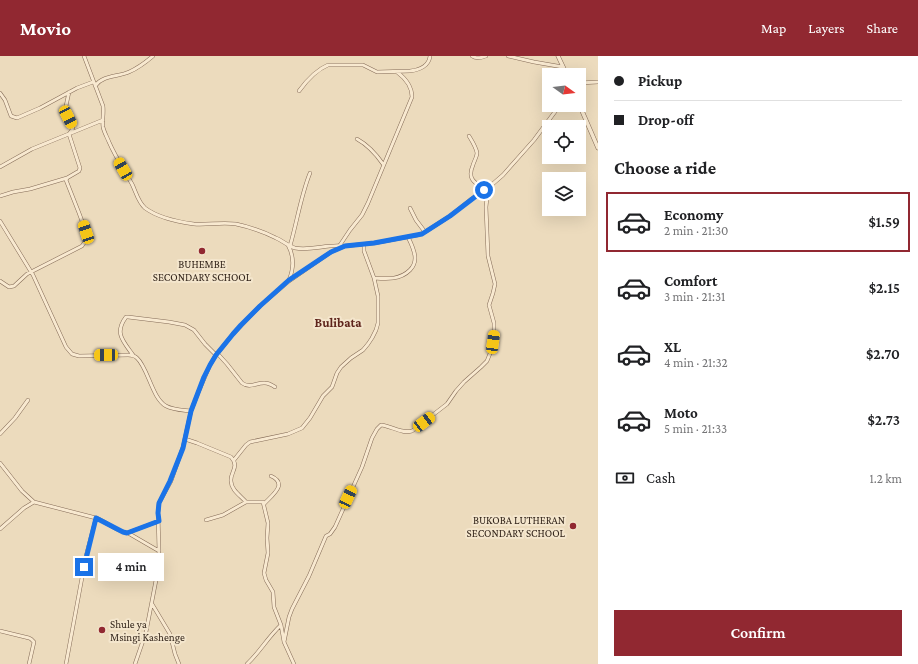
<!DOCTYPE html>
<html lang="en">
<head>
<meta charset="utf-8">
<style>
	:root { --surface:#fff; --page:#f2f2f2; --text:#202124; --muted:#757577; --line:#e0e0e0; --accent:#912831 }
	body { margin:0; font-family:"Crimson Pro",serif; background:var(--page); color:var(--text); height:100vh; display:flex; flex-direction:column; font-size:15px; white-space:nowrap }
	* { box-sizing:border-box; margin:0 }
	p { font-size:13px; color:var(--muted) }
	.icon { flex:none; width:22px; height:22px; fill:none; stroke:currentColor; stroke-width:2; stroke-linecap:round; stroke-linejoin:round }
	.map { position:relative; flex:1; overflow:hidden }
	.sheet { display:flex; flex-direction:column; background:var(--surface); width:320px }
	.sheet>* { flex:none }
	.top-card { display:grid; align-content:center; height:88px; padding:0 16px; background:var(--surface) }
	.needle { width:26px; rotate:105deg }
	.tools { position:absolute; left:542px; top:12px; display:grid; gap:8px }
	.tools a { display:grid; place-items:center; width:44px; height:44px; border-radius:0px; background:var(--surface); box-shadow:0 4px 16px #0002; font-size:20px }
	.end { position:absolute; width:18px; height:18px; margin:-9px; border:5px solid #1a73e8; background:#fff; box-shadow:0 0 0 2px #fff }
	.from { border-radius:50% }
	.bubble { position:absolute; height:28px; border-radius:0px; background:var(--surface); box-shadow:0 4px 16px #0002; font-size:13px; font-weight:600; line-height:28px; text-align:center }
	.car { position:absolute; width:12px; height:24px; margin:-12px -6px; border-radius:5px; box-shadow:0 0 3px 1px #0007; background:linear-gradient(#f5c518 24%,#345 0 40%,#f5c518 0 76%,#345 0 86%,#f5c518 0) }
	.top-card b { display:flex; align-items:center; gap:14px; height:38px; font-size:15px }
	.top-card b+b { border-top:1px solid var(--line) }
	.top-card i { width:10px; height:10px; background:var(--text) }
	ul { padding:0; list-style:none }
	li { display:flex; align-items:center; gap:12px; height:60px; margin:0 8px 6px; padding:0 8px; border:2px solid transparent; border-radius:0px }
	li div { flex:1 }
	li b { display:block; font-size:15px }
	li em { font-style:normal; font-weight:600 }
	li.on { border-color:var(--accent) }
	li>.icon { width:36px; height:36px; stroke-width:1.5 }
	h2 { padding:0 16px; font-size:18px; line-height:48px }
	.pay { display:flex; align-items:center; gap:10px; height:44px; padding:0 16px; font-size:15px }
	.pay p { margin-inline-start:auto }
	.button { display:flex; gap:8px; margin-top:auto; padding:8px 16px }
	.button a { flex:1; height:46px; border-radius:0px; background:var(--accent); color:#fff; font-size:16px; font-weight:600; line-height:46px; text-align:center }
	header { display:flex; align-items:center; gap:24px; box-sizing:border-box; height:56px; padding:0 20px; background:var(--accent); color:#fff }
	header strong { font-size:19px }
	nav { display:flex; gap:22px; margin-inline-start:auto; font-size:14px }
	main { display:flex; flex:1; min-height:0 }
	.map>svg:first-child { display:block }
</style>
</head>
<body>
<header>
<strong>Movio</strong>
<nav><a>Map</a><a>Layers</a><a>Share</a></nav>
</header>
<main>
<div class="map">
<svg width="598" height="608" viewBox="0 0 598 608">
	<rect width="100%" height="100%" fill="#ecdbbd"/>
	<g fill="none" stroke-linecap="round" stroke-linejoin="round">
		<g stroke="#846b57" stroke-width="4">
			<path id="minor" d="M84 0 103 50C104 57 102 65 103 71 104 76 107 81 109 86 115 100 124 114 132 128 136 136 138 146 145 152 157 161 179 166 194 168 208 169 222 166 236 168 250 171 264 176 276 182 283 185 288 190 295 192 311 195 327 188 343 190
				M472 0C476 3 481 2 486 0
				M508 0 534 6 563 11
				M579 27 598 26
				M95 30C103 19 118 21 129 16 138 12 146 6 153 0
				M299 35C307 24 316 14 328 9H363L377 16 410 15C419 14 429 10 430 0
				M0 37 5 44 11 60 17 62 40 52 77 32 93 26
				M469 80C472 85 476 91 477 97 477 101 474 105 473 109 467 123 474 126 485 134
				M357 83C368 89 376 98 383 108
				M0 111 32 93 103 64
				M0 140 13 136 30 133 67 122
				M410 152 416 164 425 176
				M0 165 33 219 66 291 72 298 79 300 128 299C131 299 134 299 137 302 148 312 152 342 166 350 173 354 183 354 191 355
				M288 189C294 200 294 212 289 224
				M340 189 350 174 362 159 368 147 412 41C412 30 405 22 397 16
				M290 190C297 166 301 139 310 117
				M374 222C387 223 400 224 410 214 413 211 415 207 415 202 415 195 411 187 408 181
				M0 225 9 231 14 230 27 218 82 190 86 184V176L79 157 66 124 67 122 79 115 80 112 69 78 72 74 73 71 68 61 66 50 69 36
				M217 297 227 308 242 327C250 333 257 326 265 327 269 327 272 329 275 331
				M133 299C123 285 114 277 126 261H128L169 266 185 269 194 274 205 288 216 299
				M0 378 15 362 28 344
				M185 383 197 387 231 401C240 411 230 416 231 425 231 434 241 440 246 446
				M234 404 246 389 250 386 288 378 302 372 310 362 323 340 332 331 337 317 341 311 351 302 363 294 368 288 372 282 376 274 378 267V240L374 222 364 195V189
				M0 407 22 435 34 446 96 462C107 466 116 475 127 477L159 465
				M264 448C271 440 289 428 271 420
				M206 464 223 459 246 446H263L268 467 267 482 268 497 264 517 266 524 273 536 274 551 281 569 284 586 294 608
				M0 473 24 452 34 446
				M128 477 159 495
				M152 548 170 578 175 598 179 608
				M0 575 29 582 31 583 34 586 29 608
				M284 586 289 561 292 553 309 520 326 480 330 478 335 471 362 411 372 382 377 373 381 369C391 370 402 378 412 375L447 348 456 335 464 326 481 311 487 305 491 295 494 276V267L489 249 493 237 495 228 488 200 486 151 488 132
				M66 608 86 500 96 462
				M135 608 146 576 157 519 159 495 158 457 159 447 171 425 183 391 191 355 198 337 210 309 216 299 233 278 260 250 289 225 331 196 345 190 375 187 418 179 425 176 450 160 470 144 488 132 503 119 534 84 560 49
				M247 608C260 596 268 581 281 569"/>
		</g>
		<g stroke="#846b57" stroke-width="4.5">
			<path id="tertiary" d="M558 0 567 19
				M579 48 598 92"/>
		</g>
		<use href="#minor" stroke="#f8e9d0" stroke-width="3"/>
		<use href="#tertiary" stroke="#f8e9d0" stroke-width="3.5"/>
	</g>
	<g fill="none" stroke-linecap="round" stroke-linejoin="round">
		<path stroke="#1a73e8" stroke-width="5" d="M84 511 96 462 123 476 127 477 159 465 158 457 159 447 170 425 183 392 191 355 204 321 210 309 216 299 233 278 241 269 260 250 289 224 331 196 345 190 374 187 422 178 450 160 484 134"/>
	</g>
	<g fill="#912831" stroke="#f4e6cd" stroke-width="1.5">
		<circle cx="202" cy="195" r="4"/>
		<circle cx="573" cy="470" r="4"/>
		<circle cx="102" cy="574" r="4"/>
	</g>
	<g text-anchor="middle" stroke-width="4" stroke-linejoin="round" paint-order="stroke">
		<g font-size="11" fill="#33251b" stroke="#f4e6cd">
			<text x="202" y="212">BUHEMBE<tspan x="202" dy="13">SECONDARY SCHOOL</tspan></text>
			<text x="565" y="468" text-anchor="end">BUKOBA LUTHERAN<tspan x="565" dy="13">SECONDARY SCHOOL</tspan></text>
			<text x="110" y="572" text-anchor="start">Shule ya<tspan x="110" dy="13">Msingi Kashenge</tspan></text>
		</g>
		<g font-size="13" font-weight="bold" fill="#5f251c" stroke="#f4e6cd">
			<text x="338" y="271">Bulibata</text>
		</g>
	</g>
</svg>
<div class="tools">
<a><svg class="needle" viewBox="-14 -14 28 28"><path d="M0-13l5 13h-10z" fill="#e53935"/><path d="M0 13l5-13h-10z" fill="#757577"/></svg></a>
<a><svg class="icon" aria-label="locate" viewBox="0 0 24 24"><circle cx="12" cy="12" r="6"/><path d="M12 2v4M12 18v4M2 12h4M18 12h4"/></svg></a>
<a><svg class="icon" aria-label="layers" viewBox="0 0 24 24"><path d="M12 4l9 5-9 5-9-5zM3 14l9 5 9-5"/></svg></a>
</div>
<i class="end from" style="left:484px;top:134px"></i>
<i class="end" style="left:84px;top:511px"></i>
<div class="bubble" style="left:98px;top:497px;width:66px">4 min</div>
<i class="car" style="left:68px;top:61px;rotate:153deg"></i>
<i class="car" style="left:123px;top:113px;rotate:330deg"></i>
<i class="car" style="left:86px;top:176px;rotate:342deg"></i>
<i class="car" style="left:493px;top:286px;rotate:8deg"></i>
<i class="car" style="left:106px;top:299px;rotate:269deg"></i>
<i class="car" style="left:424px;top:366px;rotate:53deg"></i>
<i class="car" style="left:348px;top:441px;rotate:25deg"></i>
</div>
<section class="sheet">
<div class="top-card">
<b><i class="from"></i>Pickup</b>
<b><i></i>Drop-off</b>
</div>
<h2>Choose a ride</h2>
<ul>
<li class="on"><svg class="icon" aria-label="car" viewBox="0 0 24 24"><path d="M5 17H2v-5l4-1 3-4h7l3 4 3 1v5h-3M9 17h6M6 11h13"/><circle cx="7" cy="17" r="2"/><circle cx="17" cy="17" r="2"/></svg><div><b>Economy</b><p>2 min · 21:30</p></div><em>$1.59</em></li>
<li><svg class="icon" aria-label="car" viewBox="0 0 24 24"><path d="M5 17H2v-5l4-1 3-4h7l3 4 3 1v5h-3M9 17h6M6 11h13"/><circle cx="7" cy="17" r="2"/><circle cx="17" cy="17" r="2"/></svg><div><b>Comfort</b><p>3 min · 21:31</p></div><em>$2.15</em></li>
<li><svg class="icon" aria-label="car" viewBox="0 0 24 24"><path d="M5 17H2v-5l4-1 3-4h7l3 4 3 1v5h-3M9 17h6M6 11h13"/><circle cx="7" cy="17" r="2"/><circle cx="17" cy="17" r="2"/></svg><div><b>XL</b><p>4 min · 21:32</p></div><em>$2.70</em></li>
<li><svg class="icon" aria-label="car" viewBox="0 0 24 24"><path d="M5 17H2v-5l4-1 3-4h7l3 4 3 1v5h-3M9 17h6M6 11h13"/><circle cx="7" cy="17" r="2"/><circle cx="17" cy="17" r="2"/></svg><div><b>Moto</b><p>5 min · 21:33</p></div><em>$2.73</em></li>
</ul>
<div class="pay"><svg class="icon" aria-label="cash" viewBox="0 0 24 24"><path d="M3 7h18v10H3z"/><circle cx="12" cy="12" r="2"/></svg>Cash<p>1.2 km</p></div>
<div class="button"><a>Confirm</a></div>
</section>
</main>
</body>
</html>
